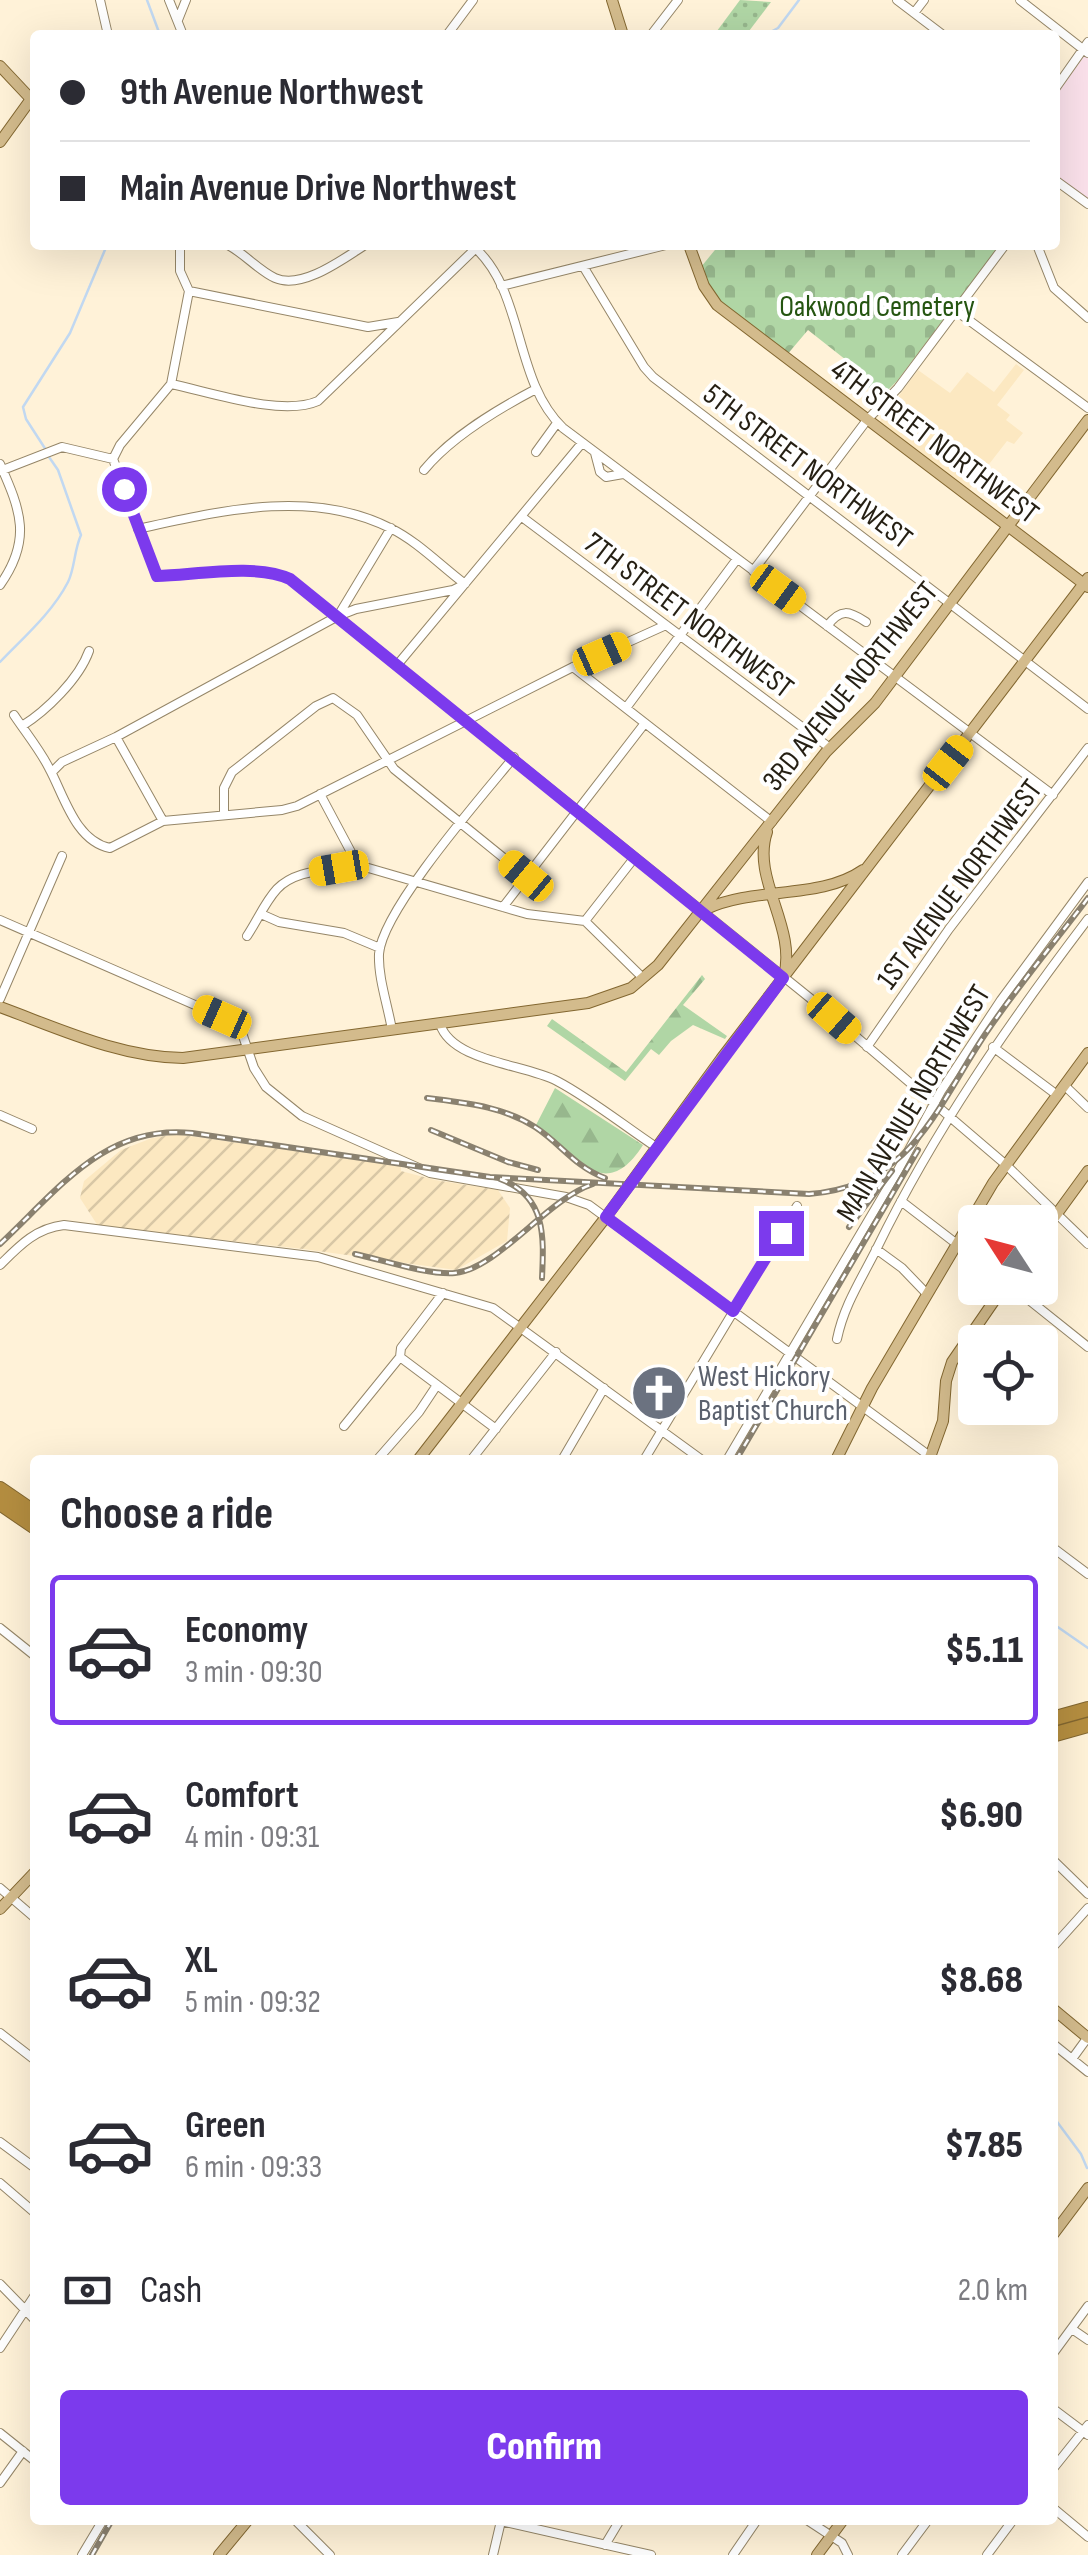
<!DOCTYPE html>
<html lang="en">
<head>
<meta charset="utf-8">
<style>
	:root { --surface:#fff; --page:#f2f2f3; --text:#2b2b33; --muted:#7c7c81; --line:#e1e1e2; --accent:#7c3aed }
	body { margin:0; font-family:"Sofia Sans Condensed",sans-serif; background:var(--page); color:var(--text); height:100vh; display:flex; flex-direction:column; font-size:38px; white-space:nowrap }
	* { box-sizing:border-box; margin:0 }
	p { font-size:32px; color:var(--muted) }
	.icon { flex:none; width:55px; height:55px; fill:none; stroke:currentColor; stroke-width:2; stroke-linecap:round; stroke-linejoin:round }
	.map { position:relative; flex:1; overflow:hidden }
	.details { position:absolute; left:30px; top:1455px; width:1028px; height:1070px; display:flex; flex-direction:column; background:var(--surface); border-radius:10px; box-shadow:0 10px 40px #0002 }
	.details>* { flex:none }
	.banner { position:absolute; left:30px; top:30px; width:1030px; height:220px; border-radius:10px; box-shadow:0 10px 40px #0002; display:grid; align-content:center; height:220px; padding:0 30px; background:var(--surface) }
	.needle { width:65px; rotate:306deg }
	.controls { position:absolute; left:958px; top:1205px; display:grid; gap:20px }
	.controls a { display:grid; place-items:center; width:100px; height:100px; border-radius:10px; background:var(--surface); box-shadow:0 10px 40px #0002; font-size:50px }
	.end { position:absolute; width:45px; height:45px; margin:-22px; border:12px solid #7c3aed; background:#fff; box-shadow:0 0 0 5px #fff }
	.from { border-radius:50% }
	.car { position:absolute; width:30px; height:60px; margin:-30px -15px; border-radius:12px; box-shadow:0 0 8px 2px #0007; background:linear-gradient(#f5c518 24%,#345 0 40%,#f5c518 0 76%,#345 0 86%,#f5c518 0) }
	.banner b { display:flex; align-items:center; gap:35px; height:95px; font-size:38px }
	.banner b+b { border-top:2px solid var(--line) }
	.banner i { width:25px; height:25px; background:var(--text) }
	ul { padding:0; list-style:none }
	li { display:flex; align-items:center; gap:30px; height:150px; margin:0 20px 15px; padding:0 10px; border:5px solid transparent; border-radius:10px }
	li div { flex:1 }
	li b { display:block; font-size:38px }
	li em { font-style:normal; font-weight:800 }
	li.selected { border-color:var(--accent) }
	li>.icon { width:90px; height:90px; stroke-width:1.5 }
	h2 { padding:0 30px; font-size:45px; line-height:120px }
	.pay { display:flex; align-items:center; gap:25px; height:110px; padding:0 30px; font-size:38px }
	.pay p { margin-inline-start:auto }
	.button { display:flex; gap:20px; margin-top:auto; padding:20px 30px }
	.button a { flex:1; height:115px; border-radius:10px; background:var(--accent); color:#fff; font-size:40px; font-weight:800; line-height:115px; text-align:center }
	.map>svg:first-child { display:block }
</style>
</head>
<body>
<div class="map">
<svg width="1088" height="2555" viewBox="0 0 1088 2555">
	<defs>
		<pattern id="industrial-furrows" width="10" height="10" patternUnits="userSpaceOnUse" patternTransform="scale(2.5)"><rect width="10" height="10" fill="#fce8c1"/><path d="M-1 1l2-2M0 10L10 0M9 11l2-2" fill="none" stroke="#d8c7a5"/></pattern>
		<pattern id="green-dots" width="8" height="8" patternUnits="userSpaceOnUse" patternTransform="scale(2.5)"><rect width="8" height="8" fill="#b0d6a5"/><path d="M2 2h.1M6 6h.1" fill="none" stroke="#97b78d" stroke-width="1.8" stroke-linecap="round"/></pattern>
		<pattern id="forest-firs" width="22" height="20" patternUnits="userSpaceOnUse" patternTransform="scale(2.5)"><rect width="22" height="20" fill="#b0d6a5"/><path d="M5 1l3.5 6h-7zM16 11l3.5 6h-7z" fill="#97b78d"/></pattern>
		<pattern id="cemetery-stones" width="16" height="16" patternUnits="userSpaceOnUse" patternTransform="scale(2.5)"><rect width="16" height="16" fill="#b0d6a5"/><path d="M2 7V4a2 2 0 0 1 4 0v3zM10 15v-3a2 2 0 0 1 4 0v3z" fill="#97b78d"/></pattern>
	</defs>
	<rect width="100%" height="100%" fill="#fff2d8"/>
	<path fill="url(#industrial-furrows)" d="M176 1134 401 1166V1171L435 1180 498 1190 510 1208 507 1241 456 1270 303 1249 98 1226 80 1198 84 1181 121 1150 152 1138Z"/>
	<path fill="#fce8c1" d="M1016 364 1024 370 997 405 1010 415 1006 420 1023 433 1014 444 1007 441 969 490 878 424 918 370 950 393 967 372 994 392Z"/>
	<path fill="#fbe1eb" d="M1088 51V199L1055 176V97Z"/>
	<path fill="url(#green-dots)" d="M740 0 771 2 746 35H714Z"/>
	<path fill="url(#forest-firs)" d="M702 975 705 979 683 1005 727 1036 725 1039 693 1025 671 1041 659 1055 651 1049 625 1081 547 1026 552 1019 626 1072Z
		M555 1088 643 1145C604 1206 575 1154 536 1125Z"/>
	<path fill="url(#cemetery-stones)" d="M719 245H1000L897 381 881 397 856 378 860 371 808 330 786 356C750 328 718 311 701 267Z"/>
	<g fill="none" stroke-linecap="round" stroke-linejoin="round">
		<path stroke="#c1d8f1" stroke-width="2.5" d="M147 0 160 35
			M765 35 778 28 799 0
			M296 245H306
			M46 450 26 419 23 407 70 333 107 245
			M0 662C24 637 52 613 68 582 75 568 74 550 81 535L58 470 49 457
			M1052 1623 1088 1648
			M1052 2115 1081 2154 1087 2168"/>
		<g stroke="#958668" stroke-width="10">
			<path id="minor" d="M100 0 108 35
				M169 0 183 35
				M897 0 943 35
				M1020 0 1088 53
				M914 13 924 0
				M178 20 186 0
				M447 35 473 0
				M651 35 678 0
				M1055 89 1088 42
				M1055 180 1088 204
				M180 245V271L189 291 171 384 120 445 113 459 157 576C195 575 256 563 290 579L826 1011 1005 1164 1088 1244
				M228 245C245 254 258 270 275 278 302 290 343 259 365 245
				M472 245C526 291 512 379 563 428L1053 795
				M1037 245 1054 288 1088 318
				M583 266 644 367 653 377 1088 709
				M501 286 666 245
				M189 291 368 327 398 322
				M955 310 1088 408
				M171 384C210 392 282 417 318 401L476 248
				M536 452 557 423
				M595 453 600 472 606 477 623 474
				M0 464C21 511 32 540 0 585
				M424 470C452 436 498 409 536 389
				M0 471 62 447 113 459
				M522 517 830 748
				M753 571 867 420 898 388 1005 245
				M338 616 391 528
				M827 626C841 608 849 611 866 622
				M398 664 582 443
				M573 667 772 822
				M626 708 737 559
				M14 715C26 733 40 750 49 768 64 795 75 841 110 848L163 821 282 810 297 806 573 667 666 625
				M22 726C46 711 79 679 89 651
				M116 737 163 821
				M52 772 62 762 116 737 338 616 356 609 453 590 465 584C441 566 417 541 390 528 311 488 220 511 138 529
				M320 794 352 854 365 867 527 914 585 921
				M224 814V788L232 772 316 706 333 698 357 715 394 769 526 876
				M503 907 645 723
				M261 914 279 922 344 933 380 948
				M0 920 227 1019 243 1036 254 1068 266 1087 302 1116 430 1173 566 1197 589 1205 935 1460
				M585 921 635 857
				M585 921 643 978
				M247 936C257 921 265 902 277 889 297 868 333 871 359 863
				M0 999 62 856
				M440 1024C452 1062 525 1064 557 1081 591 1099 623 1125 656 1147
				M392 1030C388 1006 378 978 379 954 382 910 483 795 514 757
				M867 1047 949 929 1088 748
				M993 1047 1057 1095
				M1064 1085 1088 1108
				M0 1115 32 1129
				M901 1201 975 1258
				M876 1249 902 1268 927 1294
				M0 1265C19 1246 36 1228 64 1225L318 1257 493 1308 702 1460
				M1014 1288 1088 1347
				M837 1339C844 1305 861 1280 877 1248 934 1131 1009 1023 1088 919
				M400 1357 496 1429
				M344 1426 400 1357 401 1348 443 1293
				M377 1460 419 1412 437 1385
				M471 1460 556 1352
				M562 1460 604 1388
				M644 1460 797 1206
				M727 1460 897 1172 941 1091 1001 1000 1088 882
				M1052 1547 1088 1574
				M0 1628 35 1656
				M1052 1859 1088 1894
				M0 1888 35 1918
				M1052 1948 1088 1908
				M0 2033 35 2060
				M1052 2043 1088 2072
				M1072 2059 1088 2037
				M0 2142 35 2168
				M0 2183 35 2213
				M0 2284 35 2320
				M1072 2329 1088 2340
				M0 2348 35 2295
				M1052 2355 1088 2306
				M1052 2408 1088 2435
				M0 2433 35 2461
				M1052 2470 1088 2425
				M0 2483 23 2451
				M1052 2507 1088 2537
				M295 2520 330 2555
				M496 2520 651 2555
				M807 2520 842 2543 848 2555
				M605 2545 620 2520
				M82 2555 103 2520
				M493 2555 501 2521
				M733 2555 757 2520
				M902 2555 928 2520
				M987 2555 1013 2520"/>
		</g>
		<g stroke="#836730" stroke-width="12">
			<path id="major" d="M612 0 623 35
				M0 66 31 99 0 142
				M689 245 704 286 717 305 1088 587
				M767 832C751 879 797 927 784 976
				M706 909C755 886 820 900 863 870
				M0 1007C60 1029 119 1057 183 1058L588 1003 631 988 658 965 826 752 875 703 1088 420
				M1040 1237 1088 1171
				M418 1460 606 1217 721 1059 1088 578
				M836 1460 872 1388 993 1183 1088 1053
				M929 1460 943 1421 946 1381 952 1362 1003 1288
				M0 1909 35 1872
				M1052 2008 1088 2038
				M1052 2236 1088 2188
				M219 2555 248 2520
				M817 2555 843 2520"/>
		</g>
		<g stroke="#836730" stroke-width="16">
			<path id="highway" d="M0 1489 35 1513
				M0 1503 35 1527
				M1052 1719 1088 1709
				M1052 1735 1088 1725"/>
		</g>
		<use href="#minor" stroke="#fff" stroke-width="8"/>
		<use href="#major" stroke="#d3bb8c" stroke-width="10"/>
		<use href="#highway" stroke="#b58e40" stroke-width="14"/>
		<g stroke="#8a816f" stroke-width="6">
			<path id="rail" d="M427 1098C465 1103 502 1106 535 1127 560 1143 575 1167 605 1178
				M431 1130 508 1162 538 1170
				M500 1179C546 1196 544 1236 542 1278
				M849 1227 892 1171
				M0 1244C59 1189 105 1124 192 1133L490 1177 809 1194C913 1186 936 1107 986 1033 1018 986 1054 943 1088 898
				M355 1254C383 1260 427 1275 455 1273 498 1269 547 1199 593 1184
				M736 1460 918 1150
				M92 2555 112 2520"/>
		</g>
		<use href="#rail" stroke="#fff" stroke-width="2.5" stroke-dasharray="8" stroke-linecap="butt"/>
	</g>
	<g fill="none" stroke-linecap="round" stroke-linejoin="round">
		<path stroke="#7c3aed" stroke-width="12" d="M124 489 157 576C195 575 256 563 290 579L783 978 606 1217 733 1311 781 1233"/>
	</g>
	<defs>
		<g id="church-disc" transform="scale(2.875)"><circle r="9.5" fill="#6b7280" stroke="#fff"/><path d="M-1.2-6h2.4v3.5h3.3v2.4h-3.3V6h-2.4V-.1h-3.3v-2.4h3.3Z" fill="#fff"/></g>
	</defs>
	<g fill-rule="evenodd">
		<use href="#church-disc" x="659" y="1393"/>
	</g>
	<g text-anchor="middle" stroke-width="8" stroke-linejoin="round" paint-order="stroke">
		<g font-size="30" fill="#255511" stroke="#fff">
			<text x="877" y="316">Oakwood Cemetery</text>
		</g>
		<g font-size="30" fill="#251f13" stroke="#fff">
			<text transform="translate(935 441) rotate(37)" y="10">4TH STREET NORTHWEST</text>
			<text transform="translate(808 466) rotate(37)" y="10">5TH STREET NORTHWEST</text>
			<text transform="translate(689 615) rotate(37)" y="10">7TH STREET NORTHWEST</text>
			<text transform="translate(850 686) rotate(-51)" y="10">3RD AVENUE NORTHWEST</text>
			<text transform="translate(959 884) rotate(-53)" y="10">1ST AVENUE NORTHWEST</text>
			<text transform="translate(913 1103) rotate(-59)" y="10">MAIN AVENUE NORTHWEST</text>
		</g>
		<g font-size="30" fill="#5b616d" stroke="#fff" text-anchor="start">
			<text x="698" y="1386">West Hickory<tspan x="698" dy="34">Baptist Church</tspan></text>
		</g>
	</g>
</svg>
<div class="controls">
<a><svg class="needle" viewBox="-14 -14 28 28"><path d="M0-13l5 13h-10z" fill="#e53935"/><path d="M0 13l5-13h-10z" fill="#7c7c81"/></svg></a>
<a><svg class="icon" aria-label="locate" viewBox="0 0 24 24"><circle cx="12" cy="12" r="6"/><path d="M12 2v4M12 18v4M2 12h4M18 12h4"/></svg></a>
</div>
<i class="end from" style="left:124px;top:489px"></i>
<i class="end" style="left:781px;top:1233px"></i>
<i class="car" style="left:778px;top:589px;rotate:126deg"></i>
<i class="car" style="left:602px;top:654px;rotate:66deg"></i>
<i class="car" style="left:948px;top:763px;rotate:38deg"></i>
<i class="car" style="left:339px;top:868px;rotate:260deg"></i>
<i class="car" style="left:526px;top:876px;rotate:310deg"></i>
<i class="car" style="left:222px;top:1017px;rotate:294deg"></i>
<i class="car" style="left:834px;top:1018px;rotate:131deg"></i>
<div class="banner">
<b><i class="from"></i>9th Avenue Northwest</b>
<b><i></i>Main Avenue Drive Northwest</b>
</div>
<section class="details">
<h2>Choose a ride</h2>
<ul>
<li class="selected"><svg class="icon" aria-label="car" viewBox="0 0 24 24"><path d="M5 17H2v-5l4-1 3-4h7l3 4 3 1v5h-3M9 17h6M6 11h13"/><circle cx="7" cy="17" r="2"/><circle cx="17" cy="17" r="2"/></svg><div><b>Economy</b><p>3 min · 09:30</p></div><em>$5.11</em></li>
<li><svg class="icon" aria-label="car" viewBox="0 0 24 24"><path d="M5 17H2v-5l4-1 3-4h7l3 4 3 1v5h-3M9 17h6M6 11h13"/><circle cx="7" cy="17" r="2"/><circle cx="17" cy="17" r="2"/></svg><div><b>Comfort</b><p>4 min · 09:31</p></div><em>$6.90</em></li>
<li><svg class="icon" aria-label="car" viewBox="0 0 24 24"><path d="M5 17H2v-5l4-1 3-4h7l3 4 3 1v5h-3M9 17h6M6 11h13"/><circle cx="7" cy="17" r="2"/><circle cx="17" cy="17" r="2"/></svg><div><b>XL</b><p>5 min · 09:32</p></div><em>$8.68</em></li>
<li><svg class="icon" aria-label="car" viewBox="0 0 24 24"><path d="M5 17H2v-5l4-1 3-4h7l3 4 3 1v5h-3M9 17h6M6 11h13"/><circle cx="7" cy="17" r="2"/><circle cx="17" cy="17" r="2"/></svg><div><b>Green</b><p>6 min · 09:33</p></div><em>$7.85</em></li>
</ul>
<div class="pay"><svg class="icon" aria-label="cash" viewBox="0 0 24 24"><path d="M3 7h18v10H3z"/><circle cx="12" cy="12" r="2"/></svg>Cash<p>2.0 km</p></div>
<div class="button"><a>Confirm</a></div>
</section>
</div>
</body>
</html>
